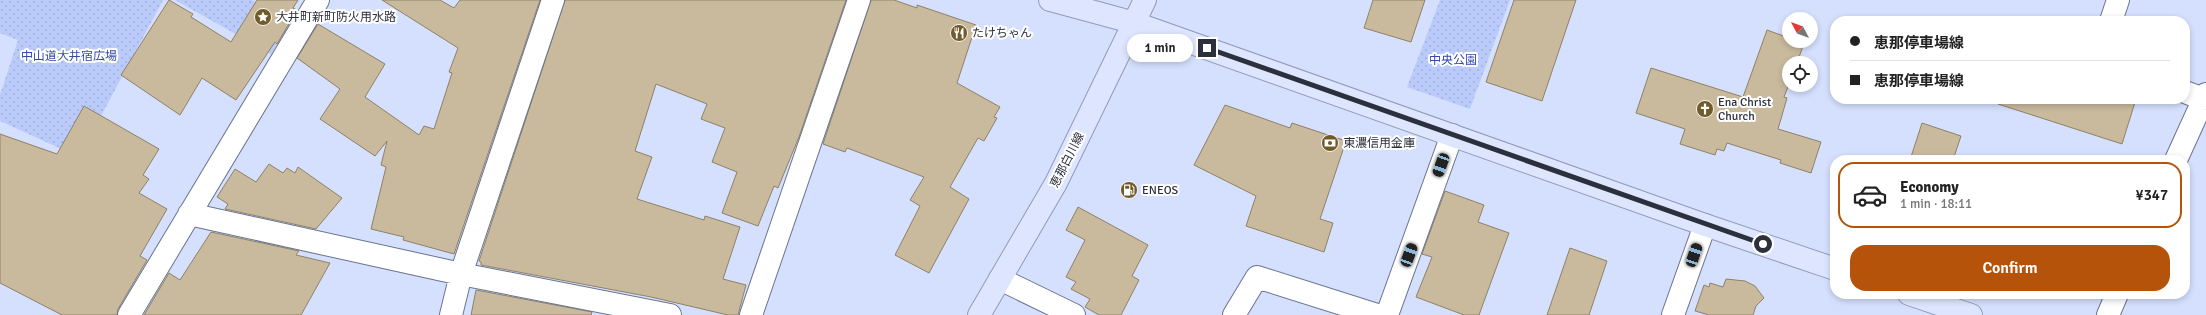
<!DOCTYPE html>
<html lang="en">
<head>
<meta charset="utf-8">
<style>
	:root { --surface:#fff; --page:#f6f6f6; --text:#222; --muted:#767676; --line:#e0e0e0; --accent:#b45309 }
	body { margin:0; font-family:Signika,"Noto Sans JP",sans-serif; background:var(--page); color:var(--text); height:100vh; display:flex; flex-direction:column; font-size:15px; white-space:nowrap }
	* { box-sizing:border-box; margin:0 }
	p { font-size:13px; color:var(--muted) }
	.icon { flex:none; width:22px; height:22px; fill:none; stroke:currentColor; stroke-width:2; stroke-linecap:round; stroke-linejoin:round }
	.map { position:relative; flex:1; overflow:hidden }
	.panel { position:absolute; left:1830px; top:155px; width:360px; height:144px; display:flex; flex-direction:column; background:var(--surface); border-radius:16px; box-shadow:0 2px 6px #0003 }
	.panel>* { flex:none }
	.hud { position:absolute; left:1830px; top:16px; width:360px; height:88px; border-radius:16px; box-shadow:0 2px 6px #0003; display:grid; align-content:center; height:88px; padding:0 20px; background:var(--surface) }
	.needle { width:26px; rotate:311deg }
	.fabs { position:absolute; left:1782px; top:12px; display:grid; gap:8px }
	.fabs a { display:grid; place-items:center; width:36px; height:36px; border-radius:50%; background:var(--surface); box-shadow:0 2px 6px #0003; font-size:20px }
	.end { position:absolute; width:18px; height:18px; margin:-9px; border:5px solid #2c303c; background:#fff; box-shadow:0 0 0 2px #fff }
	.from { border-radius:50% }
	.bubble { position:absolute; height:28px; border-radius:14px; background:var(--surface); box-shadow:0 2px 6px #0003; font-size:13px; font-weight:600; line-height:28px; text-align:center }
	.car { position:absolute; width:12px; height:24px; margin:-12px -6px; border-radius:5px; box-shadow:0 0 3px 1px #0007; background:linear-gradient(#222 24%,#8ab4d8 0 40%,#222 0 76%,#8ab4d8 0 86%,#222 0) }
	.hud b { display:flex; align-items:center; gap:14px; height:38px; font-size:15px }
	.hud b+b { border-top:1px solid var(--line) }
	.hud i { width:10px; height:10px; background:var(--text) }
	ul { padding:7px 0 0; list-style:none }
	li { display:flex; align-items:center; gap:12px; height:66px; margin:0 8px 6px; padding:0 12px; border:2px solid transparent; border-radius:16px }
	li div { flex:1 }
	li b { display:block; font-size:15px }
	li em { font-style:normal; font-weight:600 }
	li.on { border-color:var(--accent) }
	li>.icon { width:36px; height:36px; stroke-width:1.5 }
	.button { display:flex; gap:8px; margin-top:auto; padding:8px 20px }
	.button a { flex:1; height:46px; border-radius:16px; background:var(--accent); color:#fff; font-size:16px; font-weight:600; line-height:46px; text-align:center }
	.map>svg:first-child { display:block }
</style>
</head>
<body>
<div class="map">
<svg width="2206" height="315" viewBox="0 0 2206 315">
	<defs>
		<pattern id="park-dots" width="8" height="8" patternUnits="userSpaceOnUse"><rect width="8" height="8" fill="#bacbfb"/><path d="M2 2h.1M6 6h.1" fill="none" stroke="#a0afd8" stroke-width="1.8" stroke-linecap="round"/></pattern>
	</defs>
	<rect width="100%" height="100%" fill="#d5e0fe"/>
	<path fill="url(#park-dots)" d="M0 0H163L79 157 0 121V95L18 40 0 33Z
		M175 0H252L292 21 271 54Z
		M1440 0H1510L1470 109 1407 87Z"/>
	<path fill="#c9ba9e" stroke="#8f8166" d="M169 0 193 14 191 17 231 42 257 0H298L293 8 297 10 277 44 275 42 236 100 202 78 180 115 121 75Z
		M382 0H440L454 8 460 0H540L454 254 403 240 404 237 371 229 386 167 381 165 387 141 375 156 320 119 340 89 297 58 318 24 385 64 365 97 419 135 424 126 434 129 452 73 449 72 458 48Z
		M565 0H846L799 137 778 188 774 186 758 226 722 213 737 172 712 162 725 128 701 119 707 104 656 84 635 151 652 157 637 199 704 220 705 216 740 227 723 279 746 285 738 315H728L651 297 481 265V262L479 261Z
		M871 0H894L917 8V5L976 25 957 83 1000 107 994 117 997 118 984 141 978 138 950 187 969 199 929 273 895 255 920 206 910 200 924 177 847 148 845 152 823 144Z
		M1373 0H1425L1411 42 1364 28Z
		M1514 0H1576L1542 101 1486 82Z
		M1767 30 1789 38V41L1804 43 1797 63H1789V84L1784 97 1787 98 1778 129 1821 142 1811 173 1780 163 1781 160 1727 143 1724 151 1717 149 1715 155 1680 144 1685 129 1636 113 1651 68 1743 97Z
		M1999 99H2136L2122 144 1998 104Z
		M1225 105 1290 128 1292 123 1346 141 1320 219 1333 223 1324 252 1246 226 1256 196 1194 165Z
		M84 106 159 149 143 175 149 179 139 193 167 209 140 256 147 260 118 309 117 315H62L0 283V134L57 154Z
		M1922 123 1961 136 1953 160H1910Z
		M269 164 283 173 287 168 295 173 298 167 342 198 316 229 225 209 228 204 217 197 235 169 256 182Z
		M1445 191 1484 205 1478 222 1509 233 1479 315H1464L1416 297 1432 257 1422 254Z
		M1078 207 1148 245 1132 276 1139 280 1121 315H1099L1085 307 1090 299 1071 289 1076 282 1066 277 1085 240 1066 230Z
		M211 232 299 251 296 255 330 263 301 315H144L169 273 180 280Z
		M1570 248 1607 261 1589 315H1547Z
		M1726 279 1745 281 1755 286 1764 298 1756 306 1753 315H1709L1695 311 1704 285 1709 287 1710 283 1723 287Z
		M476 290 592 312 591 315H471Z"/>
	<g fill="none" stroke-linecap="round" stroke-linejoin="round">
		<g stroke="#6a748e" stroke-width="24">
			<path id="minor" d="M2111 21 2118 0
				M2185 92 2203 99
				M2176 160 2206 94
				M189 214 461 274 670 315
				M1000 279 1074 315
				M129 315 318 0
				M451 315 461 274 553 0
				M751 315 859 0
				M1234 315 1257 277 1377 315
				M1387 315 1452 135
				M1673 315 1705 225
				M2108 315 2117 294"/>
		</g>
		<g stroke="#919bb9" stroke-width="24">
			<path id="major" d="M1050 0 1135 23 1705 225 1835 269
				M1909 294 1971 315
				M979 315 1056 183 1145 0"/>
		</g>
		<use href="#minor" stroke="#fff" stroke-width="22"/>
		<use href="#major" stroke="#dde6fe" stroke-width="22"/>
	</g>
	<g fill="none" stroke-linecap="round" stroke-linejoin="round">
		<path stroke="#2c303c" stroke-width="5" d="M1207 48 1763 244"/>
	</g>
	<defs>
		<g id="sight-disc" transform="scale(0.9)"><circle r="9.5" fill="#725b2b" stroke="#fff"/><path d="M0-6L1.8-2.2L6-1.7L2.9 1.2L3.7 5.4L0 3.3L-3.7 5.4L-2.9 1.2L-6-1.7L-1.8-2.2Z" fill="#fff"/></g>
		<g id="restaurant-disc" transform="scale(0.9)"><circle r="9.5" fill="#725b2b" stroke="#fff"/><path d="M-5-6h1v4h1v-4h1v4h1v-4h1v5L-1.5 .5V6h-2V.5L-5-1ZM5-6V6H3V1.5H1.5Q1.5-4 5-6Z" fill="#fff"/></g>
		<g id="church-disc" transform="scale(0.9)"><circle r="9.5" fill="#725b2b" stroke="#fff"/><path d="M-1.2-6h2.4v3.5h3.3v2.4h-3.3V6h-2.4V-.1h-3.3v-2.4h3.3Z" fill="#fff"/></g>
		<g id="bank-disc" transform="scale(0.9)"><circle r="9.5" fill="#725b2b" stroke="#fff"/><path d="M-6-4H6V4H-6ZM0-2.3a2.3 2.3 0 1 0 0 4.6a2.3 2.3 0 1 0 0-4.6Z" fill="#fff"/></g>
		<g id="fuel-disc" transform="scale(0.9)"><circle r="9.5" fill="#725b2b" stroke="#fff"/><path d="M-5.5-6h7V0h2V4h1.3V-2.5L3-4.5l.8-.8L6-3V5H2.5V1h-1V6h-7ZM-4.2-4.7v3.2H.2V-4.7Z" fill="#fff"/></g>
	</defs>
	<g fill-rule="evenodd">
		<use href="#sight-disc" x="263" y="17"/>
		<use href="#restaurant-disc" x="959" y="33"/>
		<use href="#church-disc" x="1705" y="109"/>
		<use href="#bank-disc" x="1330" y="143"/>
		<use href="#fuel-disc" x="1129" y="190"/>
	</g>
	<g text-anchor="middle" stroke-width="4" stroke-linejoin="round" paint-order="stroke">
		<g font-size="12" fill="#2c303c" stroke="#fff" text-anchor="start">
			<text x="276" y="21">大井町新町防火用水路</text>
			<text x="972" y="37">たけちゃん</text>
			<text x="1718" y="106">Ena Christ<tspan x="1718" dy="14">Church</tspan></text>
			<text x="1343" y="147">東濃信用金庫</text>
			<text x="1142" y="194">ENEOS</text>
		</g>
		<g font-size="12" fill="#3349ab" stroke="#fff">
			<text x="69" y="60">中山道大井宿広場</text>
			<text x="1453" y="64">中央公園</text>
		</g>
		<g font-size="12" fill="#2c303c" stroke="#fff">
			<text transform="translate(1067 160) rotate(-63)" y="4">恵那白川線</text>
		</g>
	</g>
</svg>
<div class="fabs">
<a><svg class="needle" viewBox="-14 -14 28 28"><path d="M0-13l5 13h-10z" fill="#e53935"/><path d="M0 13l5-13h-10z" fill="#767676"/></svg></a>
<a><svg class="icon" aria-label="locate" viewBox="0 0 24 24"><circle cx="12" cy="12" r="6"/><path d="M12 2v4M12 18v4M2 12h4M18 12h4"/></svg></a>
</div>
<i class="end from" style="left:1763px;top:244px"></i>
<i class="end" style="left:1207px;top:48px"></i>
<div class="bubble" style="left:1127px;top:34px;width:66px">1 min</div>
<i class="car" style="left:1441px;top:165px;rotate:200deg"></i>
<i class="car" style="left:1409px;top:255px;rotate:20deg"></i>
<i class="car" style="left:1694px;top:255px;rotate:19deg"></i>
<div class="hud">
<b><i class="from"></i>恵那停車場線</b>
<b><i></i>恵那停車場線</b>
</div>
<section class="panel">
<ul>
<li class="on"><svg class="icon" aria-label="car" viewBox="0 0 24 24"><path d="M5 17H2v-5l4-1 3-4h7l3 4 3 1v5h-3M9 17h6M6 11h13"/><circle cx="7" cy="17" r="2"/><circle cx="17" cy="17" r="2"/></svg><div><b>Economy</b><p>1 min · 18:11</p></div><em>¥347</em></li>
</ul>
<div class="button"><a>Confirm</a></div>
</section>
</div>
</body>
</html>
